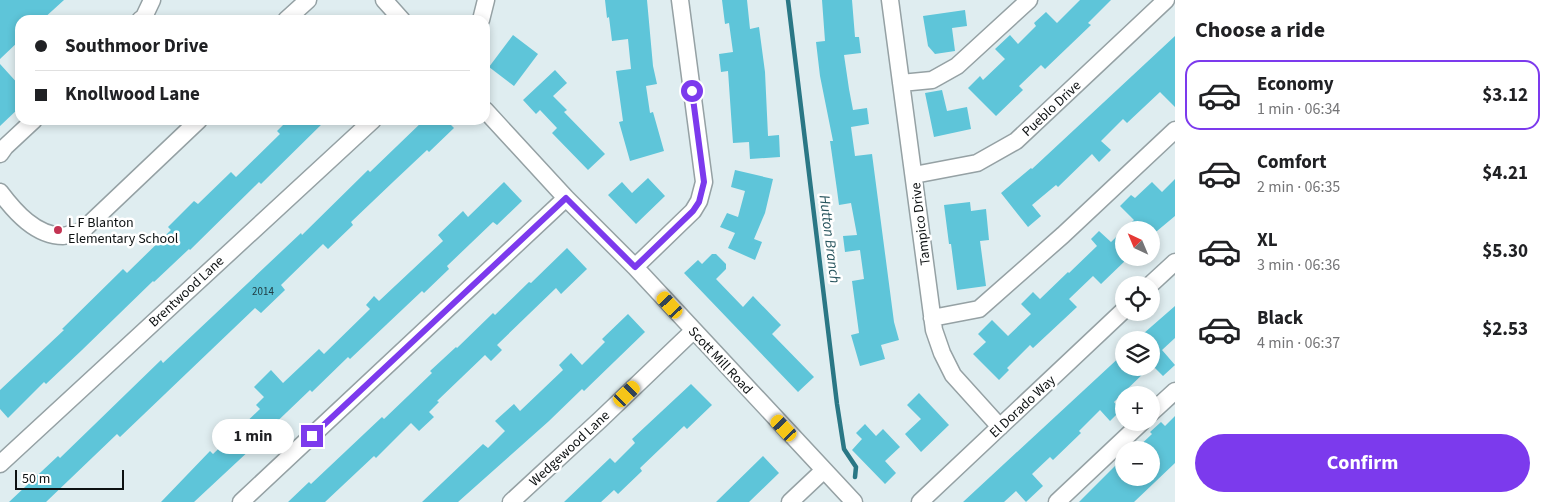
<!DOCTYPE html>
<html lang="en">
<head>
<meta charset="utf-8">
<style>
	:root { --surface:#fff; --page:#f6f6f6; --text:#202124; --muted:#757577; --line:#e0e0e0; --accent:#7c3aed }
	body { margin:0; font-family:"Source Sans 3",sans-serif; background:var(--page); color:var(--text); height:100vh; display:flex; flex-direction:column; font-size:19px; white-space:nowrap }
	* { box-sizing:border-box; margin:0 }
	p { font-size:16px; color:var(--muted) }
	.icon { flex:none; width:28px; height:28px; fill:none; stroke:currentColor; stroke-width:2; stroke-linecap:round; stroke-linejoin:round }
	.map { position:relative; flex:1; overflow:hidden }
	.sheet { display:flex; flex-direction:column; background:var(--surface); width:375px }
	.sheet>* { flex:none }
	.banner { position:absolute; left:15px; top:15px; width:475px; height:110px; border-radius:15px; box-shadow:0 2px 8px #0003; display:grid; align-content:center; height:110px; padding:0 20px; background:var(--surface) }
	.needle { width:32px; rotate:316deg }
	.buttons { position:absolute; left:1115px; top:221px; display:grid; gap:10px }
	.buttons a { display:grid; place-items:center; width:45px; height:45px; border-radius:50%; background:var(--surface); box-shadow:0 2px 8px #0003; font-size:25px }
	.scale { position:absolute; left:15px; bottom:12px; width:109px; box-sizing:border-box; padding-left:5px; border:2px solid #0d1112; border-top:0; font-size:14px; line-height:18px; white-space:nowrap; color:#0d1112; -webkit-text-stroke:4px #fff; paint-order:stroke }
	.end { position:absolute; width:22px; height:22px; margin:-11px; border:6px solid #7c3aed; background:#fff; box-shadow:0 0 0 2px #fff }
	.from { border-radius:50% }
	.bubble { position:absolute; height:35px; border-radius:18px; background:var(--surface); box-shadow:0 2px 8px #0003; font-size:16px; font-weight:700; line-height:35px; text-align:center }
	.car { position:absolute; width:15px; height:30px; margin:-15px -8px; border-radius:6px; box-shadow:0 0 4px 1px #0007; background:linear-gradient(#f5c518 24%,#345 0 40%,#f5c518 0 76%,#345 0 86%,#f5c518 0) }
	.banner b { display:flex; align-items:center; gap:18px; height:48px; font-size:19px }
	.banner b+b { border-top:1px solid var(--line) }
	.banner i { width:12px; height:12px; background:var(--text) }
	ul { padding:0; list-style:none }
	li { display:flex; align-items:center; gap:15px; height:70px; margin:0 10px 8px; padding:0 10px; border:2px solid transparent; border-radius:15px }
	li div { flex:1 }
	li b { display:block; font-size:19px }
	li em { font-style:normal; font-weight:700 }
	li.selected { border-color:var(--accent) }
	li>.icon { width:45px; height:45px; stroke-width:1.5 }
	h2 { padding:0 20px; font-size:22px; line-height:60px }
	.button { display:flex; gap:10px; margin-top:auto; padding:10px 20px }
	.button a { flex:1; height:58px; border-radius:30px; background:var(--accent); color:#fff; font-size:20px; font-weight:700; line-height:58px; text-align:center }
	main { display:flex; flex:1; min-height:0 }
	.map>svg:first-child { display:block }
</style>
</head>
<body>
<main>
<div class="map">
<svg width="1175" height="502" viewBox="0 0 1175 502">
	<rect width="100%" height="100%" fill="#dfedf0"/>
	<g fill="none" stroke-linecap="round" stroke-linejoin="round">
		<path stroke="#2a7785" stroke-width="4.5" d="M788 0 837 404 844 449 856 467 855 477"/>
	</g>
	<path fill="#5ec5d9" d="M0 0H64L42 20H20V40L0 59Z
		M605 0H647L653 66 657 84 646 86 650 113 653 112 664 151 630 161 619 122 623 121 616 71 631 69 628 39 612 41 609 17 607 18Z
		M722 0H747L750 29 759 27 765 72 768 136 779 135 780 157 750 159 749 142 733 143 728 71 721 72 719 54 733 52 729 23 725 24Z
		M822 0H852L855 37H859L861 53 844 55 849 89 853 110 867 108 869 124 851 127 855 156 872 154 894 322 899 340 881 345 885 359 860 366 851 335 859 333 852 281 864 279 860 250 845 252 843 236 857 235 851 203 839 205 837 190 830 141H833L820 76 816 42 825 41Z
		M1080 0H1111L1088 23 1091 25 1045 69 1041 65 1019 86 1023 90 996 116 968 88 980 76 983 80 1005 59 995 49 1010 35 1018 44 1036 26 1034 23 1046 12 1057 23Z
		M965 10 967 26 952 28 955 51 935 54 928 46 923 16Z
		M513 35 538 54 514 86 489 67Z
		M1175 36V107L1160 92 1127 123 1123 119 1101 141 1111 150 1099 162 1092 154 1058 187 1056 185 1032 205 1041 216 1028 227 1001 193 1031 168 1032 169Z
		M0 64 20 86V107L0 126Z
		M555 70 567 83 553 96 567 110 564 112 605 154 588 170 552 133 557 128 540 110 536 114 523 100Z
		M942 90 947 111 967 107 971 129 934 137 925 93Z
		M288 120H326L261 184 259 182 190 250 189 249 154 282 153 281 82 350 46 384 44 382 8 418 0 409V390L64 330 62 329 123 269 127 273 171 230 168 227 194 201 198 204 231 172 236 177 280 134 277 131Z
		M424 120H446L454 128 429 152 427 150 393 182 351 222 353 225 328 249 323 244 281 285 285 290 261 313 255 308 120 437 117 434 46 502H9L58 456 60 458 161 360 163 363 301 233 302 235 368 170 370 172Z
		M735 170 773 179 765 213 754 239 762 242 755 260 728 248 735 233 720 227 727 213 738 217 745 191 731 187Z
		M648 178 665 196 636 224 608 195 622 182 632 193Z
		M1175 179V216L1151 236V230H1124V258L1127 259 1101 284 1093 276 1069 299 1077 307 1033 348 1030 345 1007 368 1009 370 999 380 973 354 986 342 978 334 992 320 1008 336 1031 314 1021 304 1033 292 1040 299 1068 272 1069 273 1097 246 1091 239 1099 231 1111 242 1134 220 1120 206 1131 195 1135 198 1152 182 1162 192Z
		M504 182 522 201 497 225 493 222 447 266 449 269 424 293 422 291 350 359 348 357 312 392 310 390 264 434 265 436 194 502H161L210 451 213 454 260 409 256 405 264 397 254 387 271 370 283 383 319 349 324 354 370 309 366 305 374 296 379 301 443 241 438 235 463 211 468 217Z
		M970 202 971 211 986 209 989 240 980 241 986 286 957 290 951 244H949L944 205Z
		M567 248 587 269 561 294 556 288 497 345 502 350 491 361 485 355 437 401 439 402 429 412 434 417 419 431 411 423 376 458 374 456 325 502H288L309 482 311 484 382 417 384 419 432 373 430 371 456 347 457 348 493 313 495 315 529 282 531 283Z
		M712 254H716L726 264V269L716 279 743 307 753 296 781 325 772 334 814 377 798 392 684 273 698 260 702 264Z
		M1175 306V338L1162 350 1175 365 1163 376 1151 364V340H1136Z
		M628 314 645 332 584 391 582 389 549 421 458 502H422L483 444 488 448 505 431 495 421 514 404 520 411 563 370 559 365 571 353 582 365 605 342 602 339Z
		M1124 353V368H1149L1114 402 1121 410 1110 421 1100 410 1079 431 1081 433 1053 460 1050 457 1032 474 1043 486 1026 502 1016 491 1004 502H963Z
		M691 384 712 405 687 429 684 426 640 468 642 471 618 494 614 490 601 502H564L610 458 615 463 635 443 632 439Z
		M919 393 949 425 921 452 905 434 921 419 907 405Z
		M1175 416V463L1134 502H1079L1124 457V478H1151V450H1135L1152 434 1150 432 1161 422 1165 426Z
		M865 424 876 436 883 429 900 447 885 461 896 473 885 484 852 450 862 439 856 433Z
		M763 456 779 473 749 502H716Z"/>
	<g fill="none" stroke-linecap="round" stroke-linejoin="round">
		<g stroke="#95a1a4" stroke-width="19">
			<path id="minor" d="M384 0 402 20
				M890 0 934 330 942 353 953 375 1000 427
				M140 20 144 17 152 0
				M286 20 308 0
				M481 20 486 0
				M901 83 932 80 957 66 1029 0
				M485 110 566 198 635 267 854 502
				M0 154 5 147 34 120
				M914 175 977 163 1016 141 1166 0
				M0 192C15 212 36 236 63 236 69 235 76 232 82 231L199 120
				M635 267 693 211 699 201 704 182 680 0
				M1150 285 1175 262
				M932 318 979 309 1063 235 1175 130
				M1151 413 1175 391
				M0 464 373 120
				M241 502 566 198
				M511 502 601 419 693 331
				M790 502 824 470
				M920 502 1124 310
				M1057 502 1142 422"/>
		</g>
		<use href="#minor" stroke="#fff" stroke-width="16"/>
	</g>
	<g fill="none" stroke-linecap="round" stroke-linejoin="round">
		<path stroke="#7c3aed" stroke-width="6" d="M312 436 566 198 635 267 693 211 699 202 704 182 692 91"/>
	</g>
	<circle fill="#c33352" stroke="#fff" stroke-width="2" cx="58" cy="230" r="5"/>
	<g text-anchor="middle" stroke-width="5" stroke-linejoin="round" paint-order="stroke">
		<g font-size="11" fill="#213e44">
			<text x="263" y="295">2014</text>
		</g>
		<g font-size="14" fill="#0d1112" stroke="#fff">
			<text transform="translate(1051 108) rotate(-43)" y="5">Pueblo Drive</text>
			<text transform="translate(920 224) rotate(-97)" y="5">Tampico Drive</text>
			<text transform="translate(186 291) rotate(-43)" y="5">Brentwood Lane</text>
			<text transform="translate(721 360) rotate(47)" y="5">Scott Mill Road</text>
			<text transform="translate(1022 406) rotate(-43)" y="5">El Dorado Way</text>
			<text transform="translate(569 448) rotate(-43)" y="5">Wedgewood Lane</text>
		</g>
		<g font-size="14" fill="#0d1112" stroke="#fff" text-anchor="start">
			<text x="68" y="227">L F Blanton<tspan x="68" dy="16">Elementary School</tspan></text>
		</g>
		<g font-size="15" font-style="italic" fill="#28555e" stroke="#fff">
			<text transform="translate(830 239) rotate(83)" y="5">Hutton Branch</text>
		</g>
	</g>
</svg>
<div class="buttons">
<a><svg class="needle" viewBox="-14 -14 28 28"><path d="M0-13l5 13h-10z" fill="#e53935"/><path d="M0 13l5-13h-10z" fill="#757577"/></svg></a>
<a><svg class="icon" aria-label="locate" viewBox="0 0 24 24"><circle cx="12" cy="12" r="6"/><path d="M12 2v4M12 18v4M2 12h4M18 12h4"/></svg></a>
<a><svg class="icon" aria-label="layers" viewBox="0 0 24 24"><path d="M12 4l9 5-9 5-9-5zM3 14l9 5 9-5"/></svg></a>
<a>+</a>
<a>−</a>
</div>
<div class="scale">50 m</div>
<i class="end from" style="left:692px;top:91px"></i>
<i class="end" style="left:312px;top:436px"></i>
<div class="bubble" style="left:212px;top:419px;width:82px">1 min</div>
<i class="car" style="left:670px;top:305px;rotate:318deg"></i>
<i class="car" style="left:627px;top:394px;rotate:46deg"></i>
<i class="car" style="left:784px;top:428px;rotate:317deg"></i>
<div class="banner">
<b><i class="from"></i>Southmoor Drive</b>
<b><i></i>Knollwood Lane</b>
</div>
</div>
<section class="sheet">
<h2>Choose a ride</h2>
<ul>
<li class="selected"><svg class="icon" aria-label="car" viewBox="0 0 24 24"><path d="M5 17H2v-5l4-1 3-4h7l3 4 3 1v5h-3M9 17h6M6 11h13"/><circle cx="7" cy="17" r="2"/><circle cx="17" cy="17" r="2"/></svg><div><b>Economy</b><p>1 min · 06:34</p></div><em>$3.12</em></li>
<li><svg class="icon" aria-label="car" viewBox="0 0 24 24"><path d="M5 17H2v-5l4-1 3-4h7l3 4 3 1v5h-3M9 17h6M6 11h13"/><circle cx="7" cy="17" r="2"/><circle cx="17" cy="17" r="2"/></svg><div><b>Comfort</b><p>2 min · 06:35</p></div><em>$4.21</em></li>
<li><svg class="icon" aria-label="car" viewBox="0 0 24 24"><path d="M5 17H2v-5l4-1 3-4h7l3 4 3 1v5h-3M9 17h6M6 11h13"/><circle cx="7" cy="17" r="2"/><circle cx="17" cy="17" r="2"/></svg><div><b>XL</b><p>3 min · 06:36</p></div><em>$5.30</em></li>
<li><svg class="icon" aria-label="car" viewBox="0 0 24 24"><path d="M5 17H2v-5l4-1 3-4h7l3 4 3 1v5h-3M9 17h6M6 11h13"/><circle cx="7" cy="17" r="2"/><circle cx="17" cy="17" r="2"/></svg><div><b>Black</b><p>4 min · 06:37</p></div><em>$2.53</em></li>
</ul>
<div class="button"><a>Confirm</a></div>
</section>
</main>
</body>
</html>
